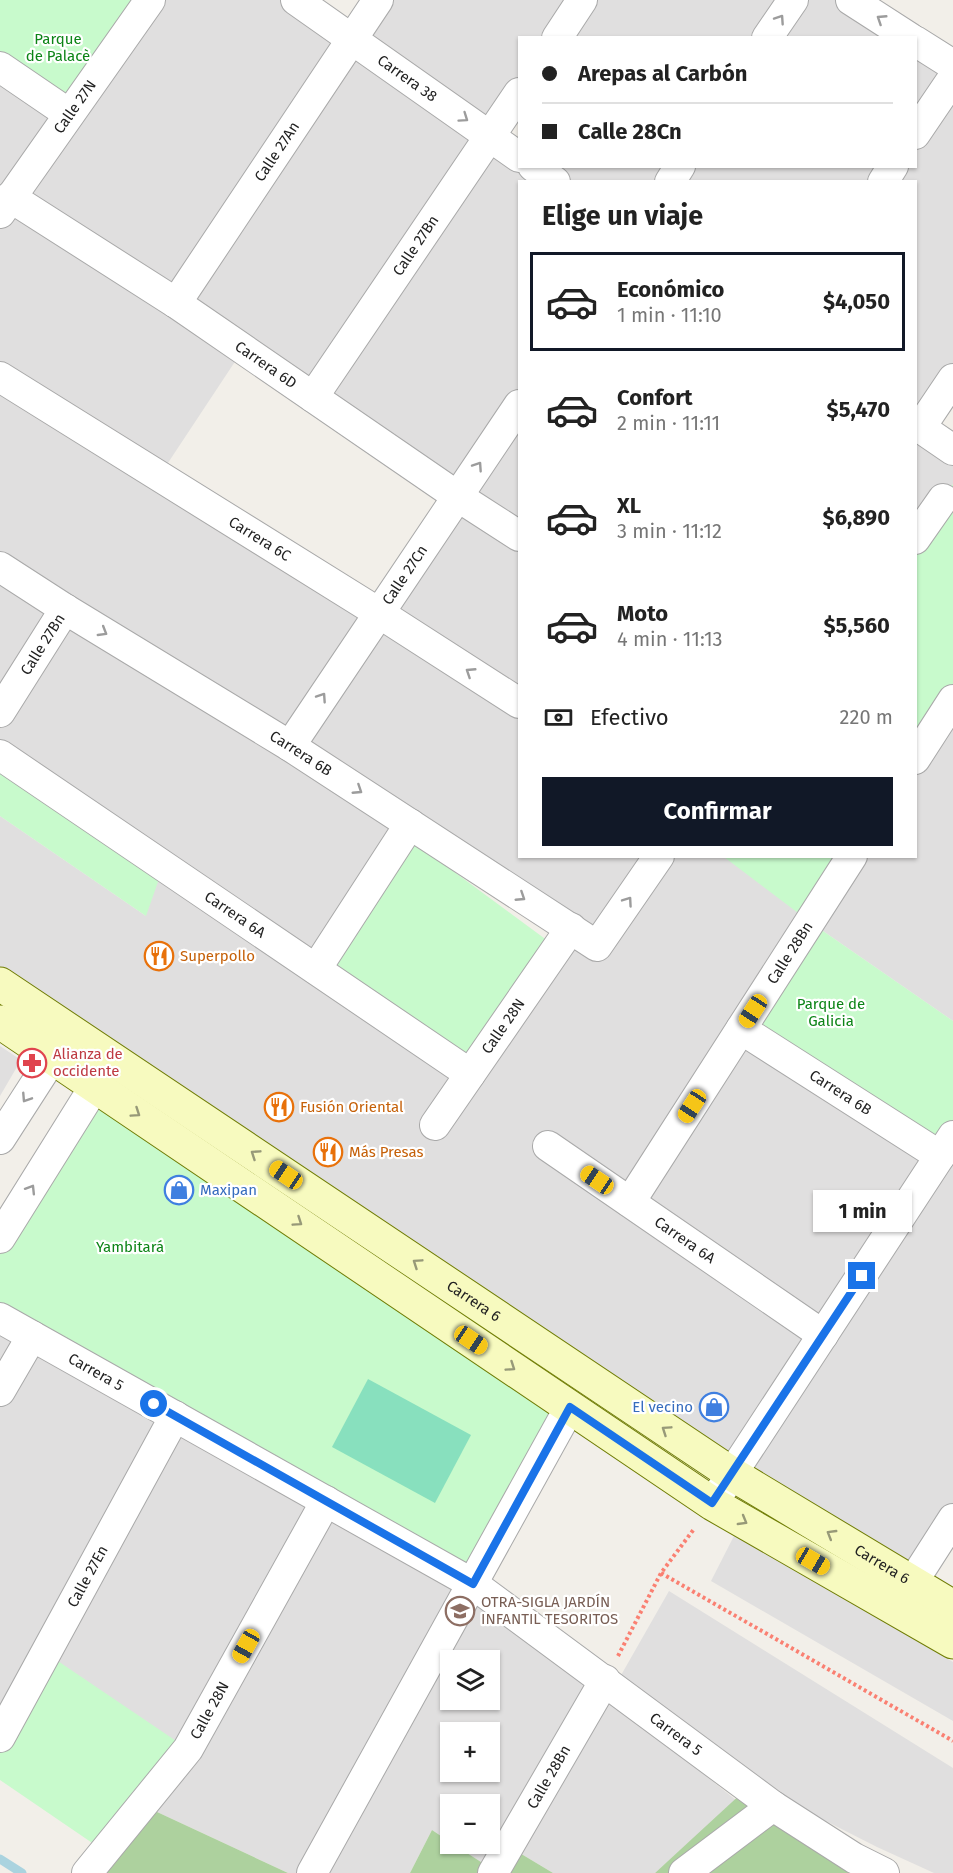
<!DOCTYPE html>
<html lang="es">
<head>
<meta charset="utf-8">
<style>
	:root { --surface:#fff; --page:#f2f2f2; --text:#222; --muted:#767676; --line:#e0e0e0; --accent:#111827 }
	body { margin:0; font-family:"Fira Sans",sans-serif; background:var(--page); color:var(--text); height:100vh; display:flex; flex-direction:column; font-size:22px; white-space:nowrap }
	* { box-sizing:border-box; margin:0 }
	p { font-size:20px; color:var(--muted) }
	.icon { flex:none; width:33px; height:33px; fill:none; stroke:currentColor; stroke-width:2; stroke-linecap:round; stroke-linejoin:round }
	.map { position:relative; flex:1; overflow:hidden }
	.panel { position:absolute; left:518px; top:180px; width:399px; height:678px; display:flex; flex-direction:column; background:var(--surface); border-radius:0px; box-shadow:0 2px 4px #0004 }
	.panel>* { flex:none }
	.banner { position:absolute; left:518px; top:36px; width:399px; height:132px; border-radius:0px; box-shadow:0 2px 4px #0004; display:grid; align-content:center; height:132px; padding:0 24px; background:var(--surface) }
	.controls { position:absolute; left:440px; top:1650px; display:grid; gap:12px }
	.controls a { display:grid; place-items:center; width:60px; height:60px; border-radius:0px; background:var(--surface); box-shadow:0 2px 4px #0004; font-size:30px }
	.end { position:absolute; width:27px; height:27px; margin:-14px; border:8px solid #1a73e8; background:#fff; box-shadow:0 0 0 3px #fff }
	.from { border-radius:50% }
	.bubble { position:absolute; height:42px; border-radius:0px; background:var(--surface); box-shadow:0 2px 4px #0004; font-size:20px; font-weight:700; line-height:42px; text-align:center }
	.car { position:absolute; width:18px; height:36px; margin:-18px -9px; border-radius:8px; box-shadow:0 0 4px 2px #0007; background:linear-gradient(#f5c518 24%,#345 0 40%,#f5c518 0 76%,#345 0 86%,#f5c518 0) }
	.banner b { display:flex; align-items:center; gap:21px; height:57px; font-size:22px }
	.banner b+b { border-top:2px solid var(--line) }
	.banner i { width:15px; height:15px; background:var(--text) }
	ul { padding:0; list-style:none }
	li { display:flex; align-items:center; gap:18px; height:99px; margin:0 12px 9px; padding:0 12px; border:3px solid transparent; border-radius:0px }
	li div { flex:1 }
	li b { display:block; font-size:22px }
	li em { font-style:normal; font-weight:700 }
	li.on { border-color:var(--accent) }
	li>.icon { width:54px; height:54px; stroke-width:1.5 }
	h2 { padding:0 24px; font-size:27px; line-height:72px }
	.pay { display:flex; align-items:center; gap:15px; height:66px; padding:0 24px; font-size:22px }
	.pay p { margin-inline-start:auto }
	.cta { display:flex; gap:12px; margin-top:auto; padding:12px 24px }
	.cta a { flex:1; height:69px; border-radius:0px; background:var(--accent); color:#fff; font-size:24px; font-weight:700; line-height:69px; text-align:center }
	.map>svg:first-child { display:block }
</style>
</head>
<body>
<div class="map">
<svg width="953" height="1873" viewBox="0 0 953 1873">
	<rect width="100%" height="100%" fill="#f2efe9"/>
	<path fill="#e0dfdf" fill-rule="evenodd" d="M150 0H296L352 39 380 0H571L548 37 519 38V87L490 136 555 181 519 182V856H915V759L953 700V1021L810 922 953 1136V1512L912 1583 732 1474 818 1336 730 1469 0 978V816L146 916 0 746V218ZM244 348 457 496 379 613 156 481ZM392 826 560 922 464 1070Z
		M591 0H780L754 37 565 38Z
		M793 0H851L910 38H767Z
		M915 41 953 65V379L920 428 953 450V484L915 538V182H670L680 167 915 166Z
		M0 83 54 119 0 195Z
		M549 167H667L657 182 571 181Z
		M0 1046 21 1060 0 1096Z
		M0 1318 605 1680 495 1871 453 1844H489V1804H450V1842L432 1830 410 1873H288L142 1805 0 1707ZM450 1660H489V1700H450ZM450 1732H489V1772H450Z
		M736 1532 953 1662V1721L711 1581Z
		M669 1591 953 1768V1873H934L877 1847 810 1813 620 1677Z
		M609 1699 736 1800 655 1873H553L518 1852Z"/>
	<path fill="#add19e" d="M744 1791 892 1873H655Z
		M142 1805 288 1873H87Z
		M432 1830 450 1842V1844H453L495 1871 493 1873H410Z
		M518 1852 553 1873H502Z"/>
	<path fill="#c8facc" d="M0 0H151L69 114 0 61Z
		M953 484V700L915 759V538Z
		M0 746 166 859 146 916 0 816Z
		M392 826 548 941 464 1070 307 957Z
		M724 857H852L810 922 953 1021V1136L940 1156 741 1029 810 922Z
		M96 1086 570 1407 473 1584 0 1302V1240Z
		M46 1653 188 1749 104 1851 0 1780V1737Z"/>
	<path fill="#88e0be" d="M368 1379 471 1435 435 1503 332 1447Z"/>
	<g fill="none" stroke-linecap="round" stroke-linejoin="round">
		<path stroke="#aad3df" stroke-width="9" d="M0 1859 22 1873"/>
		<g stroke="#a9a9a9" stroke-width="32">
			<g id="minor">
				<path id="s1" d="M296 0 519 157"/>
				<path d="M851 0 910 38"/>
				<path d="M557 38 582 0"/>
				<path d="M767 38 793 0"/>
				<path d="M915 41 953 65"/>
				<path d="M0 67 69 114"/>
				<path d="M915 134 953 78"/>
				<path d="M533 166 555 182"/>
				<path d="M670 182 680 166"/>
				<path d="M883 182 893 166"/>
				<path id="s2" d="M10 197 176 303 457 496 519 536"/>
				<path id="s3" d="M0 213 150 0"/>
				<path id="s4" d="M176 303 378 0"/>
				<path id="s5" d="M0 377 379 613 519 703"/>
				<path id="s6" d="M313 397 519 93"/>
				<path d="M915 424 953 450"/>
				<path d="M920 428 953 379"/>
				<path d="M915 539 943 499"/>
				<path id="s7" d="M0 567 65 609 290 746 597 946 659 856"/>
				<path id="s8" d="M0 712 65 609"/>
				<path id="s9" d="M290 746 519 405"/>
				<path id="s10" d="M0 755 470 1074"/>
				<path d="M915 759 953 700"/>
				<path d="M316 969 410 824"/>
				<path id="s11" d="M741 1029 940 1156"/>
				<path id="s12" d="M435 1125 571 928"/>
				<path d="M0 1139 65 1038"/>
				<path id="s13" d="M548 1146 823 1335"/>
				<path id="s14" d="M630 1202 852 856"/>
				<path d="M0 1238 108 1065"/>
				<path id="s15" d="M0 1318 473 1584 773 1806 854 1858 884 1873"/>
				<path d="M0 1391 32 1336"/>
				<path d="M718 1495 953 1136"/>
				<path d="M912 1583 953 1519"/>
				<path id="s16" d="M0 1737 175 1416"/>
				<path id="s17" d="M87 1873 188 1749 326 1501"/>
				<path d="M312 1873 570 1407"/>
				<path id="s18" d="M493 1873 605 1680"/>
				<path d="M684 1873 773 1806"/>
			</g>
		</g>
		<g stroke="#707d05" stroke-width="35">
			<g id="secondary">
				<path id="s19" d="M0 984 732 1474 953 1607"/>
				<path d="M0 1022 713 1504 953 1642"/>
			</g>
		</g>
		<path stroke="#fa8072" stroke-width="4" stroke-dasharray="3 3" stroke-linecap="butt" d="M661 1573 953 1741
			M618 1656 661 1573 694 1529"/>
		<use href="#minor" stroke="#fff" stroke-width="30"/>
		<use href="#secondary" stroke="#f7fabf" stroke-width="33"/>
	</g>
	<defs><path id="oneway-chevron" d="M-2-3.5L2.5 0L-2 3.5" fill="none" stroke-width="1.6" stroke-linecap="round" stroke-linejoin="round" transform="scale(1.5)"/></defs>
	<g stroke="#9c9c9c">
		<use href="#oneway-chevron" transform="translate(780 19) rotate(-56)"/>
		<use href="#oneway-chevron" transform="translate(881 19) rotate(-147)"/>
		<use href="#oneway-chevron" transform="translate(464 118) rotate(35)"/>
		<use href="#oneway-chevron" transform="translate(478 466) rotate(-56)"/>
		<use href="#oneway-chevron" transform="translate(103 632) rotate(31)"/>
		<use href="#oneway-chevron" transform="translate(470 672) rotate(-147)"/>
		<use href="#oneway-chevron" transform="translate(322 697) rotate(-56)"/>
		<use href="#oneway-chevron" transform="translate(358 790) rotate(33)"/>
		<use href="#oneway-chevron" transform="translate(521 897) rotate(33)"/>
		<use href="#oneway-chevron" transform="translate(628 901) rotate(-55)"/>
		<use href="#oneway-chevron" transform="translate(26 1098) rotate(123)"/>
		<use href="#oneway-chevron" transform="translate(31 1189) rotate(-58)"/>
	</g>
	<g stroke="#979978">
		<use href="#oneway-chevron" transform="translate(136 1113) rotate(34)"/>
		<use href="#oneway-chevron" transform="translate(255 1154) rotate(-146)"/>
		<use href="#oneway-chevron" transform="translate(298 1222) rotate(34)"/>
		<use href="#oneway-chevron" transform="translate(417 1263) rotate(-146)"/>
		<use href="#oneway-chevron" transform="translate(511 1367) rotate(34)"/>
		<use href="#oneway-chevron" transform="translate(666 1430) rotate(-146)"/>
		<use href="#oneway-chevron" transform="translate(743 1521) rotate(30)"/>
		<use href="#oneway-chevron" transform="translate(831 1534) rotate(-149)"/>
	</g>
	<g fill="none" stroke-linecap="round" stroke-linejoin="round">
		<path stroke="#1a73e8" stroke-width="8" d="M154 1404 473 1584 570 1407 712 1503 862 1276"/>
	</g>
	<defs>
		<g id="restaurant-ring" transform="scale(1.5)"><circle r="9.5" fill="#fff" stroke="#e8710a" stroke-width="1.5"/><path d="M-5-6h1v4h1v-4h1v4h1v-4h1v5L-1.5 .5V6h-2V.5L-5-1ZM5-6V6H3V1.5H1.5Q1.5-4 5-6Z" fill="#e8710a"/></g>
		<g id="pharmacy-ring" transform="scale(1.5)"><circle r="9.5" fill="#fff" stroke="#e0444e" stroke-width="1.5"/><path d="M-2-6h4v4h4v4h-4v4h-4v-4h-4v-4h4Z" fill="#e0444e"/></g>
		<g id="shop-ring" transform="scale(1.5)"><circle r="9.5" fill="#fff" stroke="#3f7fe0" stroke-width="1.5"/><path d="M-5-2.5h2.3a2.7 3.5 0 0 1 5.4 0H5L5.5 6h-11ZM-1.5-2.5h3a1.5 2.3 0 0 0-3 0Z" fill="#3f7fe0"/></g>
		<g id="school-ring" transform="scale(1.5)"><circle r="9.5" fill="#fff" stroke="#8d6e63" stroke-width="1.5"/><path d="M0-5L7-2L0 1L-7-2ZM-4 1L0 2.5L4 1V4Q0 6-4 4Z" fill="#8d6e63"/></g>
	</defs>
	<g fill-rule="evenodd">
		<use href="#restaurant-ring" x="159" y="956"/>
		<use href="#pharmacy-ring" x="32" y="1063"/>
		<use href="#restaurant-ring" x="279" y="1107"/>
		<use href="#restaurant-ring" x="328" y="1152"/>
		<use href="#shop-ring" x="179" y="1190"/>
		<use href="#shop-ring" x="714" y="1407"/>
		<use href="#school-ring" x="460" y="1611"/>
	</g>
	<g text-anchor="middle" stroke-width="4.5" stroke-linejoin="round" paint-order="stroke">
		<g font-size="15" fill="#0c8416" stroke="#fff">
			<text x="58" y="44">Parque<tspan x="58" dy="17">de Palacè</tspan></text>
			<text x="831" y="1009">Parque de<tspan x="831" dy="17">Galicia</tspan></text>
			<text x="130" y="1252">Yambitará</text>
		</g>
		<g font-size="15" fill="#222" stroke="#fff">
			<text dy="5" stroke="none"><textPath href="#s1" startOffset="136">Carrera 38</textPath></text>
			<text dy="5" stroke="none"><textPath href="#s3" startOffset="130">Calle 27N</textPath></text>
			<text dy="5" stroke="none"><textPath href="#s4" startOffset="182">Calle 27An</textPath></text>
			<text dy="5" stroke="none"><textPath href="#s6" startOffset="183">Calle 27Bn</textPath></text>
			<text dy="5" stroke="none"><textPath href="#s2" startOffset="306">Carrera 6D</textPath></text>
			<text dy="5" stroke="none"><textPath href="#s5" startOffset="306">Carrera 6C</textPath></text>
			<text dy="5" stroke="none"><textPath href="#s9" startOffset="206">Calle 27Cn</textPath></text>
			<text dy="5" stroke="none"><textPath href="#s8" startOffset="80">Calle 27Bn</textPath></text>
			<text dy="5" stroke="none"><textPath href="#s7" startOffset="354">Carrera 6B</textPath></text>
			<text dy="5" stroke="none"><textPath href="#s10" startOffset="284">Carrera 6A</textPath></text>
			<text dy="5" stroke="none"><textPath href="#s14" startOffset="296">Calle 28Bn</textPath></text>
			<text dy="5" stroke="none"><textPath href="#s12" startOffset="120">Calle 28N</textPath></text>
			<text dy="5" stroke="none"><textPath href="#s11" startOffset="118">Carrera 6B</textPath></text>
			<text dy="5" stroke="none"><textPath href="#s13" startOffset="166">Carrera 6A</textPath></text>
			<text dy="5" stroke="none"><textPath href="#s19" startOffset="570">Carrera 6</textPath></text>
			<text dy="5" stroke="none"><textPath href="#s15" startOffset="110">Carrera 5</textPath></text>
			<text dy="5" stroke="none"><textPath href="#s19" startOffset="1056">Carrera 6</textPath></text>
			<text dy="5" stroke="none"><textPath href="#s16" startOffset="183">Calle 27En</textPath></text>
			<text dy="5" stroke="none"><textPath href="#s17" startOffset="204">Calle 28N</textPath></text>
			<text dy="5" stroke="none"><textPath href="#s15" startOffset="795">Carrera 5</textPath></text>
			<text dy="5" stroke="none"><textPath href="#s18" startOffset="111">Calle 28Bn</textPath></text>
		</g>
		<g font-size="15" fill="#c56008" stroke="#fff" text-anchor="start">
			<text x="180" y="961">Superpollo</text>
			<text x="300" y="1112">Fusión Oriental</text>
			<text x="349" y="1157">Más Presas</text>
		</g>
		<g font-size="15" fill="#be3a42" stroke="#fff" text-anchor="start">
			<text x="53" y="1059">Alianza de<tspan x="53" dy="17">occidente</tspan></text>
		</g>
		<g font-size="15" fill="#366cbe" stroke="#fff" text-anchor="start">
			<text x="200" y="1195">Maxipan</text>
			<text x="693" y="1412" text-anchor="end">El vecino</text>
		</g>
		<g font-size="15" fill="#785e54" stroke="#fff" text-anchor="start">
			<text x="481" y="1607">OTRA-SIGLA JARDÍN<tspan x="481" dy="17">INFANTIL TESORITOS</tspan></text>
		</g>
	</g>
</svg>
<div class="controls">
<a><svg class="icon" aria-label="layers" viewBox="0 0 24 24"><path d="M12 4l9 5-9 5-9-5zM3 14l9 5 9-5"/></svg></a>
<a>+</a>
<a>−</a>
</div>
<i class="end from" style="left:154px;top:1404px"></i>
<i class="end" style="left:862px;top:1276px"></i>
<div class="bubble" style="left:813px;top:1190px;width:99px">1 min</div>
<i class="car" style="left:753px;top:1011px;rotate:213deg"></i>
<i class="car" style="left:692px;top:1106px;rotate:213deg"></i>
<i class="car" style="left:286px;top:1175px;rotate:304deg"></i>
<i class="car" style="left:597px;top:1180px;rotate:304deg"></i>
<i class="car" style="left:471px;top:1340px;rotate:124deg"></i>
<i class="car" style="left:813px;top:1561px;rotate:120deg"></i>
<i class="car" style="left:246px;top:1646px;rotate:209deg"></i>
<div class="banner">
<b><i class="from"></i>Arepas al Carbón</b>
<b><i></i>Calle 28Cn</b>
</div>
<section class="panel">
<h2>Elige un viaje</h2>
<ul>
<li class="on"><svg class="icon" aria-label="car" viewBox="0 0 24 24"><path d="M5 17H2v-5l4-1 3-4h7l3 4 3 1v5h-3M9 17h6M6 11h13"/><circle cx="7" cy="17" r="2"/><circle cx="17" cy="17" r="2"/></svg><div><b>Económico</b><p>1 min · 11:10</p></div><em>$4,050</em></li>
<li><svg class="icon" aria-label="car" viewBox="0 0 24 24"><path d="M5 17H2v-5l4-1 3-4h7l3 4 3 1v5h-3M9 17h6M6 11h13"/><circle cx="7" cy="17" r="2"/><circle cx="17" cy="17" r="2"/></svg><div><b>Confort</b><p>2 min · 11:11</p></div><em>$5,470</em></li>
<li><svg class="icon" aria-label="car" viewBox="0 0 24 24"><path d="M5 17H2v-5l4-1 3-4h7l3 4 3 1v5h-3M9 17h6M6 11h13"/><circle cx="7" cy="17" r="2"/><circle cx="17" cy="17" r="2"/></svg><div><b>XL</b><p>3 min · 11:12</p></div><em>$6,890</em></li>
<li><svg class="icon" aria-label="car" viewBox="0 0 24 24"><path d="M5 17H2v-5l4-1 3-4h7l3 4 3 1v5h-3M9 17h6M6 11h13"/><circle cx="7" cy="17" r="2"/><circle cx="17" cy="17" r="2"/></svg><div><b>Moto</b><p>4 min · 11:13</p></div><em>$5,560</em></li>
</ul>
<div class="pay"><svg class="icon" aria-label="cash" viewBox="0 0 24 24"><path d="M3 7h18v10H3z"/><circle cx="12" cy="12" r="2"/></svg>Efectivo<p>220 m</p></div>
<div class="cta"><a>Confirmar</a></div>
</section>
</div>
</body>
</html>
